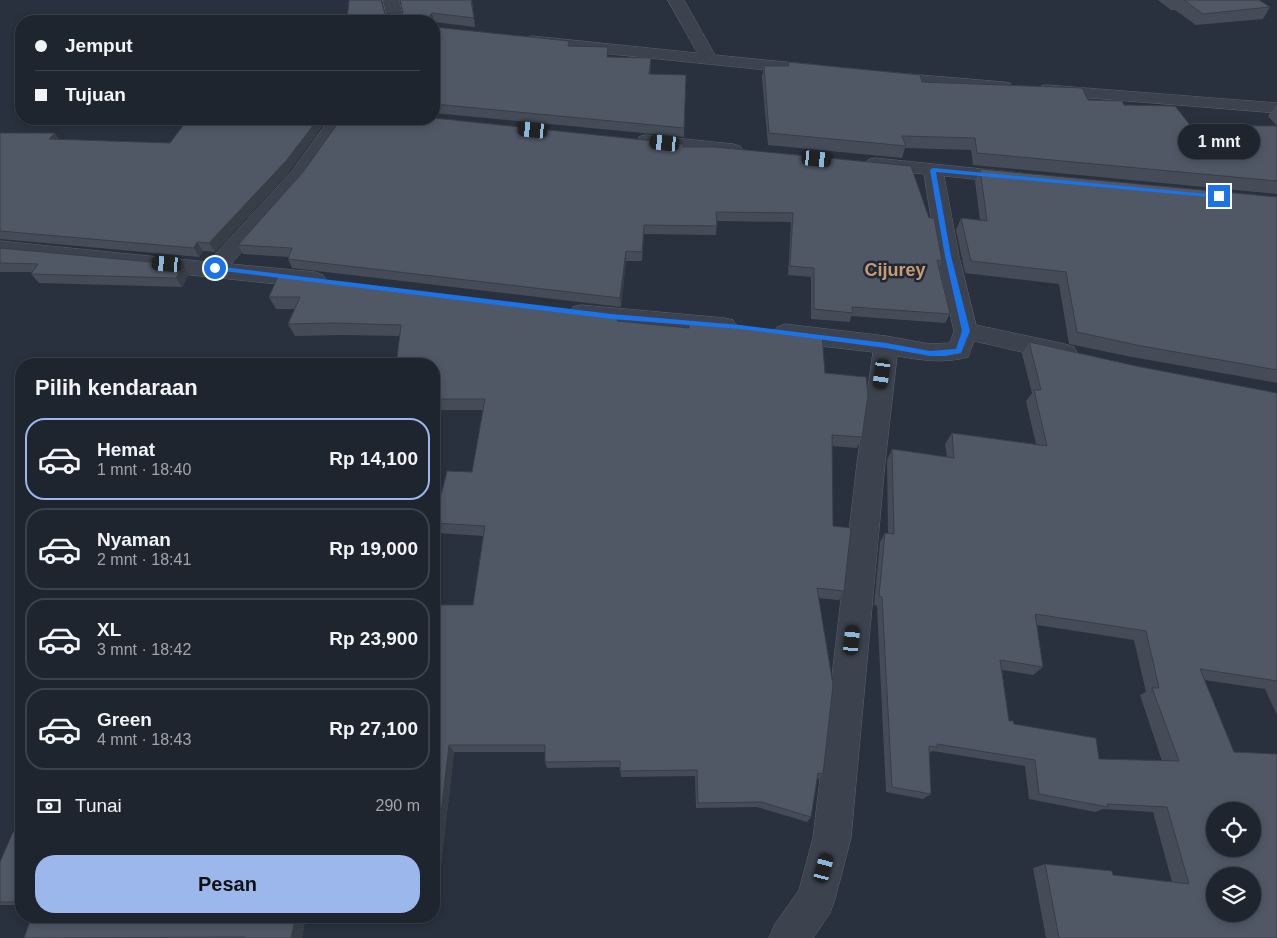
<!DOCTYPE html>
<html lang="id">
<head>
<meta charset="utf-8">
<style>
	:root { --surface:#1f252e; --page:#2c313a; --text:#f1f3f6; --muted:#a1a5aa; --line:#3c424a; --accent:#9bb7ec }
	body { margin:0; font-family:Arial,sans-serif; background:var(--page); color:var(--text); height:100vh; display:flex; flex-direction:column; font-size:19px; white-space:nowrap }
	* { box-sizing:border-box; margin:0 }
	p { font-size:16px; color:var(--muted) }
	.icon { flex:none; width:28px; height:28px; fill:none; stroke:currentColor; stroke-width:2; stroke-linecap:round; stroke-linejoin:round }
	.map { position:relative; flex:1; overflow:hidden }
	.drawer { position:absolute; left:15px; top:358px; width:425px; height:565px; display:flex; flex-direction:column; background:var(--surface); border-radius:20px; box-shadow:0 2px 8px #0003,0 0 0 1px var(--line) }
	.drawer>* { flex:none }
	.guide { position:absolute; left:15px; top:15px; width:425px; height:110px; border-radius:20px; box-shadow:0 2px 8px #0003,0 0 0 1px var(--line); display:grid; align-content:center; height:110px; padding:0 20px; background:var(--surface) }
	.controls { position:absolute; left:1206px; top:802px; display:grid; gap:10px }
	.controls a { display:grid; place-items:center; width:55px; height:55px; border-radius:50%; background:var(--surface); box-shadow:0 2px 8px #0003,0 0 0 1px var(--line); font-size:25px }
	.end { position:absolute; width:22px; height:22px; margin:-11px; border:6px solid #1a73e8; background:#fff; box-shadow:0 0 0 2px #fff }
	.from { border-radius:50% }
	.bubble { position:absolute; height:35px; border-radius:18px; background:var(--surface); box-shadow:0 2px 8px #0003,0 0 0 1px var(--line); font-size:16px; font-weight:800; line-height:35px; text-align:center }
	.car { position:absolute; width:15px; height:30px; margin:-15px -8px; border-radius:6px; box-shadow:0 0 4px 1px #0007; background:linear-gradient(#222 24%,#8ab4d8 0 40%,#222 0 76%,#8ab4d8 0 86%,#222 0) }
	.guide b { display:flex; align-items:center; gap:18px; height:48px; font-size:19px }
	.guide b+b { border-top:1px solid var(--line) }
	.guide i { width:12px; height:12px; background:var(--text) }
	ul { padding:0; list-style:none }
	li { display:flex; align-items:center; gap:15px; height:82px; margin:0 10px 8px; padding:0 10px; border:2px solid var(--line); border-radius:20px }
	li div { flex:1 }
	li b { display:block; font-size:19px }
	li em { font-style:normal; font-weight:800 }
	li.current { border-color:var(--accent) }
	li>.icon { width:45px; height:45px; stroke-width:1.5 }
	h2 { padding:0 20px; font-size:22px; line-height:60px }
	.pay { display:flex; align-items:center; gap:12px; height:55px; padding:0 20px; font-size:19px }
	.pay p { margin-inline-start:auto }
	.button { display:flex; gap:10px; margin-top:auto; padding:10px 20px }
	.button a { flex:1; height:58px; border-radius:20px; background:var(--accent); color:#111; font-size:20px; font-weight:800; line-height:58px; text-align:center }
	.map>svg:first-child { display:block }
</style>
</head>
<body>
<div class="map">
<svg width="1277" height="938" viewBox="0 0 1277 938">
	<rect width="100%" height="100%" fill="#29313e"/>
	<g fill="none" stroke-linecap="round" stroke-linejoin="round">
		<g stroke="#5b616c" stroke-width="1">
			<path id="minor" d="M383 0H399L404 21H388Z
				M668 0H684L715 55 815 65 821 66 824 70 821 74 815 75 532 46 526 44 524 41 526 38 532 36 697 53Z
				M885 72 1004 82 1010 83 1013 87 1010 91 1004 92 879 81 876 77 879 73Z
				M1047 85 1277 103V113L1041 94 1038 90 1041 86Z
				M330 119H348L305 180 231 264 315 272 323 275 326 280 323 285 315 288 0 255V241L208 262 291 172Z
				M646 135 733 144 740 146 743 150 740 154 733 156 639 145 637 141 639 137Z
				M875 158 1021 173 1024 177 1021 181 1014 183 944 176 959 256 976 325 1065 344 1074 347 1077 353 1074 359 1065 362 974 341 968 357C944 364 921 360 897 356L885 463 851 838 835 899 830 913 813 938H769L775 924 799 890 813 838 857 463 873 352 785 342 777 339 773 333 777 327 785 324 886 336 930 344 950 343 954 331 937 256 924 174 868 168 865 164 868 160Z
				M581 305 725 318 733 320 737 326 733 332 725 334 581 321 573 319 569 313 573 307Z"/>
		</g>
		<use href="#minor" fill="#3d434e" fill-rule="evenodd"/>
	</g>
	<path fill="#454c58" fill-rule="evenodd" d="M472 0 475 27 434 22 385 14 403 13Z
		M1158 0H1259L1270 7 1263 19 1196 25 1175 10H1171Z
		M434 27 569 46 608 57 651 67 650 74 686 75 684 137 434 113V114Z
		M788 62 922 82 1088 100 1124 105 1190 125 1277 126 1268 116 1277 104V194L973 165 971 150 905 148 902 158 768 145 762 77 764 66H788Z
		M0 133H55L59 140 290 171 215 252 203 251 199 257 0 239Z
		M683 147 942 261 939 269 950 314 945 323 851 316 850 322 811 319V277L788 275 791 222 717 221 716 235 644 234 642 261H626L621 307 292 268 288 259 289 257 243 254 238 245 303 172Z
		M980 169 1277 197V383L1127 356 1069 344 1059 284 965 273 956 230 961 218 980 220 975 181Z
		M0 248 183 265 189 274 182 287 39 283 31 274 32 272H0Z
		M279 274 618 321 689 328V321L825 373 862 437 857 448 832 446 833 526 844 591 839 600 818 598 823 774 818 779H817L811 817 807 822 757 807 696 808 695 776 621 777 620 767 547 768 545 762V752H454L438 891H434V605H473L483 536 438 533 434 523 472 472 483 410H434V364H399L397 358 400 336 341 335 295 336 288 324 295 309H276L269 297Z
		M1029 342 1136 366 1277 393V715L1265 689 1204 680 1277 938H1046L1033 868 1045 864 1113 875 1172 882 1153 812 1103 809 1095 812 1029 799 1025 766 933 751 929 753 931 794 923 799 886 792 877 606 874 605 880 542 885 533H888L887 460 892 449 947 457 945 444 952 433 1036 444 1026 401 1032 393 1022 354ZM1037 625 1134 640 1146 692 1140 695 1162 761 1099 759 1014 724 1009 721 1002 670 1033 675 1043 667Z
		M21 832V905H0V862Z
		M32 916H306L302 938H24Z"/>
	<path fill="#383e47" d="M432 13 434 22V23V21H430V15Z
		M318 119H328L290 171 215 252 209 243Z
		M55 133 61 143 49 139Z
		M644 225V234L642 261V252Z
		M197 242 203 251 199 257 194 248Z
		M626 251V261L621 307 620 298Z
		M183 265 189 274 182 287 176 278Z
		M449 745 454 752 438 891 434 889V873Z
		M296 916H306L302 938H291Z"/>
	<path fill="#505866" stroke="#383e47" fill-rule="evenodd" d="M349 0H381L385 14 403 13 400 0H471L474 18 432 13 430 15V21H347Z
		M1184 0H1259L1270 7 1203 14Z
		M434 27 569 41 568 46 608 47 607 57 651 58 649 74 686 75 684 128 434 104Z
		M788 62 920 75 922 82 1082 88 1088 100 1122 101 1124 105 1175 106 1190 125 1277 126V181L977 153 975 138 902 136 906 146 769 133 764 66H789Z
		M434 118 683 144V147H715L911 166 929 218H934L942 261 937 260 950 314 852 307 853 313 814 309V268L790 266 793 213 716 212 717 226 644 225 642 252 626 251 620 298 288 259 292 248 238 245 303 172 341 119H434Z
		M188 119H318L286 161 209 243 197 242 194 248 0 231V133H55L49 139 170 143Z
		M980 169 1277 197V370L1136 345 1077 332 1066 272 971 261 961 218 987 221Z
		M0 248 183 265 176 278 31 274 38 264 0 263Z
		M279 274 618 315 617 321 689 328V321L822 335 825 373 866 377 868 395 862 437 832 435 833 526 851 528 844 591 817 588 833 685 823 774 818 773 811 817 761 802 698 803 697 770 620 771V761L545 762V745H449L434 873V605H473L485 526 434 523 447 471 472 472 485 399H434V364H403L405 358H397L401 325 335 323 288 324 300 297H269Z
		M1029 342 1136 366 1277 393V681L1200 669 1234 752 1277 754V938H1059L1045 864 1112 871 1113 875 1189 884 1167 807 1107 804 1108 807 1039 794 1035 760 937 744V747L929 746 931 794 892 787 882 597 879 596 885 533 894 534 892 449 954 458 952 433 1047 446 1034 390H1041ZM1035 614 1146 631 1159 688H1152L1179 761 1099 759 1096 738 1014 724 1013 721H1009L1000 660 1043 667ZM1215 811H1252V849H1215ZM1215 876H1252V914H1215Z
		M13 832H21V902H0V862Z
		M32 916H296L291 938H244V937L24 938Z"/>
	<path fill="#1a73e8" d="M933 168 1219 195 1222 196 1219 198 936 172 951 256 970 331 961 353 945 356H930L886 348 740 329 612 319 215 270 212 268 215 266 612 314 740 325 886 343 930 351 956 349 962 331 945 256 930 170Z"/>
	<g text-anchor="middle" stroke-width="5" stroke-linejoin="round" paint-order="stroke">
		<g font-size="18" font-weight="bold" fill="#c99c74" stroke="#212833">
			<text x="895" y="276">Cijurey</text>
		</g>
	</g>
</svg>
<div class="controls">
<a><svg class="icon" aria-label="locate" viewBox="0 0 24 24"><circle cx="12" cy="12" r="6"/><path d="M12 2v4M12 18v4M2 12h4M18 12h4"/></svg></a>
<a><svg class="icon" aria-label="layers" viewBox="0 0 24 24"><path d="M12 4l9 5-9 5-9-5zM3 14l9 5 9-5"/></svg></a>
</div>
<i class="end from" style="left:215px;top:268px"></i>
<i class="end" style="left:1219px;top:196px"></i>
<div class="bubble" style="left:1178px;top:124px;width:82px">1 mnt</div>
<i class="car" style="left:533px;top:130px;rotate:276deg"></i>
<i class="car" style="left:665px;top:143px;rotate:276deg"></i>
<i class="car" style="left:817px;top:159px;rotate:96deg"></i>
<i class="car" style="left:167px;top:264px;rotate:275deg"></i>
<i class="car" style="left:882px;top:374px;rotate:188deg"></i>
<i class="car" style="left:852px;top:640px;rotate:6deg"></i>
<i class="car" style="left:824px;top:868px;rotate:15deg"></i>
<div class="guide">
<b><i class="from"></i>Jemput</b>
<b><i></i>Tujuan</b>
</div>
<section class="drawer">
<h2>Pilih kendaraan</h2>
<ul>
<li class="current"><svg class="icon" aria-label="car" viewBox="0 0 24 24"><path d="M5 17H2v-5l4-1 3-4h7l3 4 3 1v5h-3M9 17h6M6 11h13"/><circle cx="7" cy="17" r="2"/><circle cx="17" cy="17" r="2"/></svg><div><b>Hemat</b><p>1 mnt · 18:40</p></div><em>Rp 14,100</em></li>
<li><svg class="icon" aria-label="car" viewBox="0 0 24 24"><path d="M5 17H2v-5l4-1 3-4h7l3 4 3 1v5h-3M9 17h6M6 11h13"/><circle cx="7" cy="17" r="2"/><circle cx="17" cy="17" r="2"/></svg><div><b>Nyaman</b><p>2 mnt · 18:41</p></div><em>Rp 19,000</em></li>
<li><svg class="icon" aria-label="car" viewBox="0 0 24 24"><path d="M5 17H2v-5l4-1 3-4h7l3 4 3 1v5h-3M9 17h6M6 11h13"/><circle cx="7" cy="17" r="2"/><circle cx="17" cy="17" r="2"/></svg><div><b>XL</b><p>3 mnt · 18:42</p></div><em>Rp 23,900</em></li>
<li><svg class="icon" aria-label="car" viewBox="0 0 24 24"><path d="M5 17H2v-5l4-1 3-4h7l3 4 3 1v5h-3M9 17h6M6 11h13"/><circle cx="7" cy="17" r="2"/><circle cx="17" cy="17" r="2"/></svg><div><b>Green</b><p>4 mnt · 18:43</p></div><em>Rp 27,100</em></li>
</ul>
<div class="pay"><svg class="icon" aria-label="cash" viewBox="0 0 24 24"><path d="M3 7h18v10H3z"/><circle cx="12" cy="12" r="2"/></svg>Tunai<p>290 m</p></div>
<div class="button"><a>Pesan</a></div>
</section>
</div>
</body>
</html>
